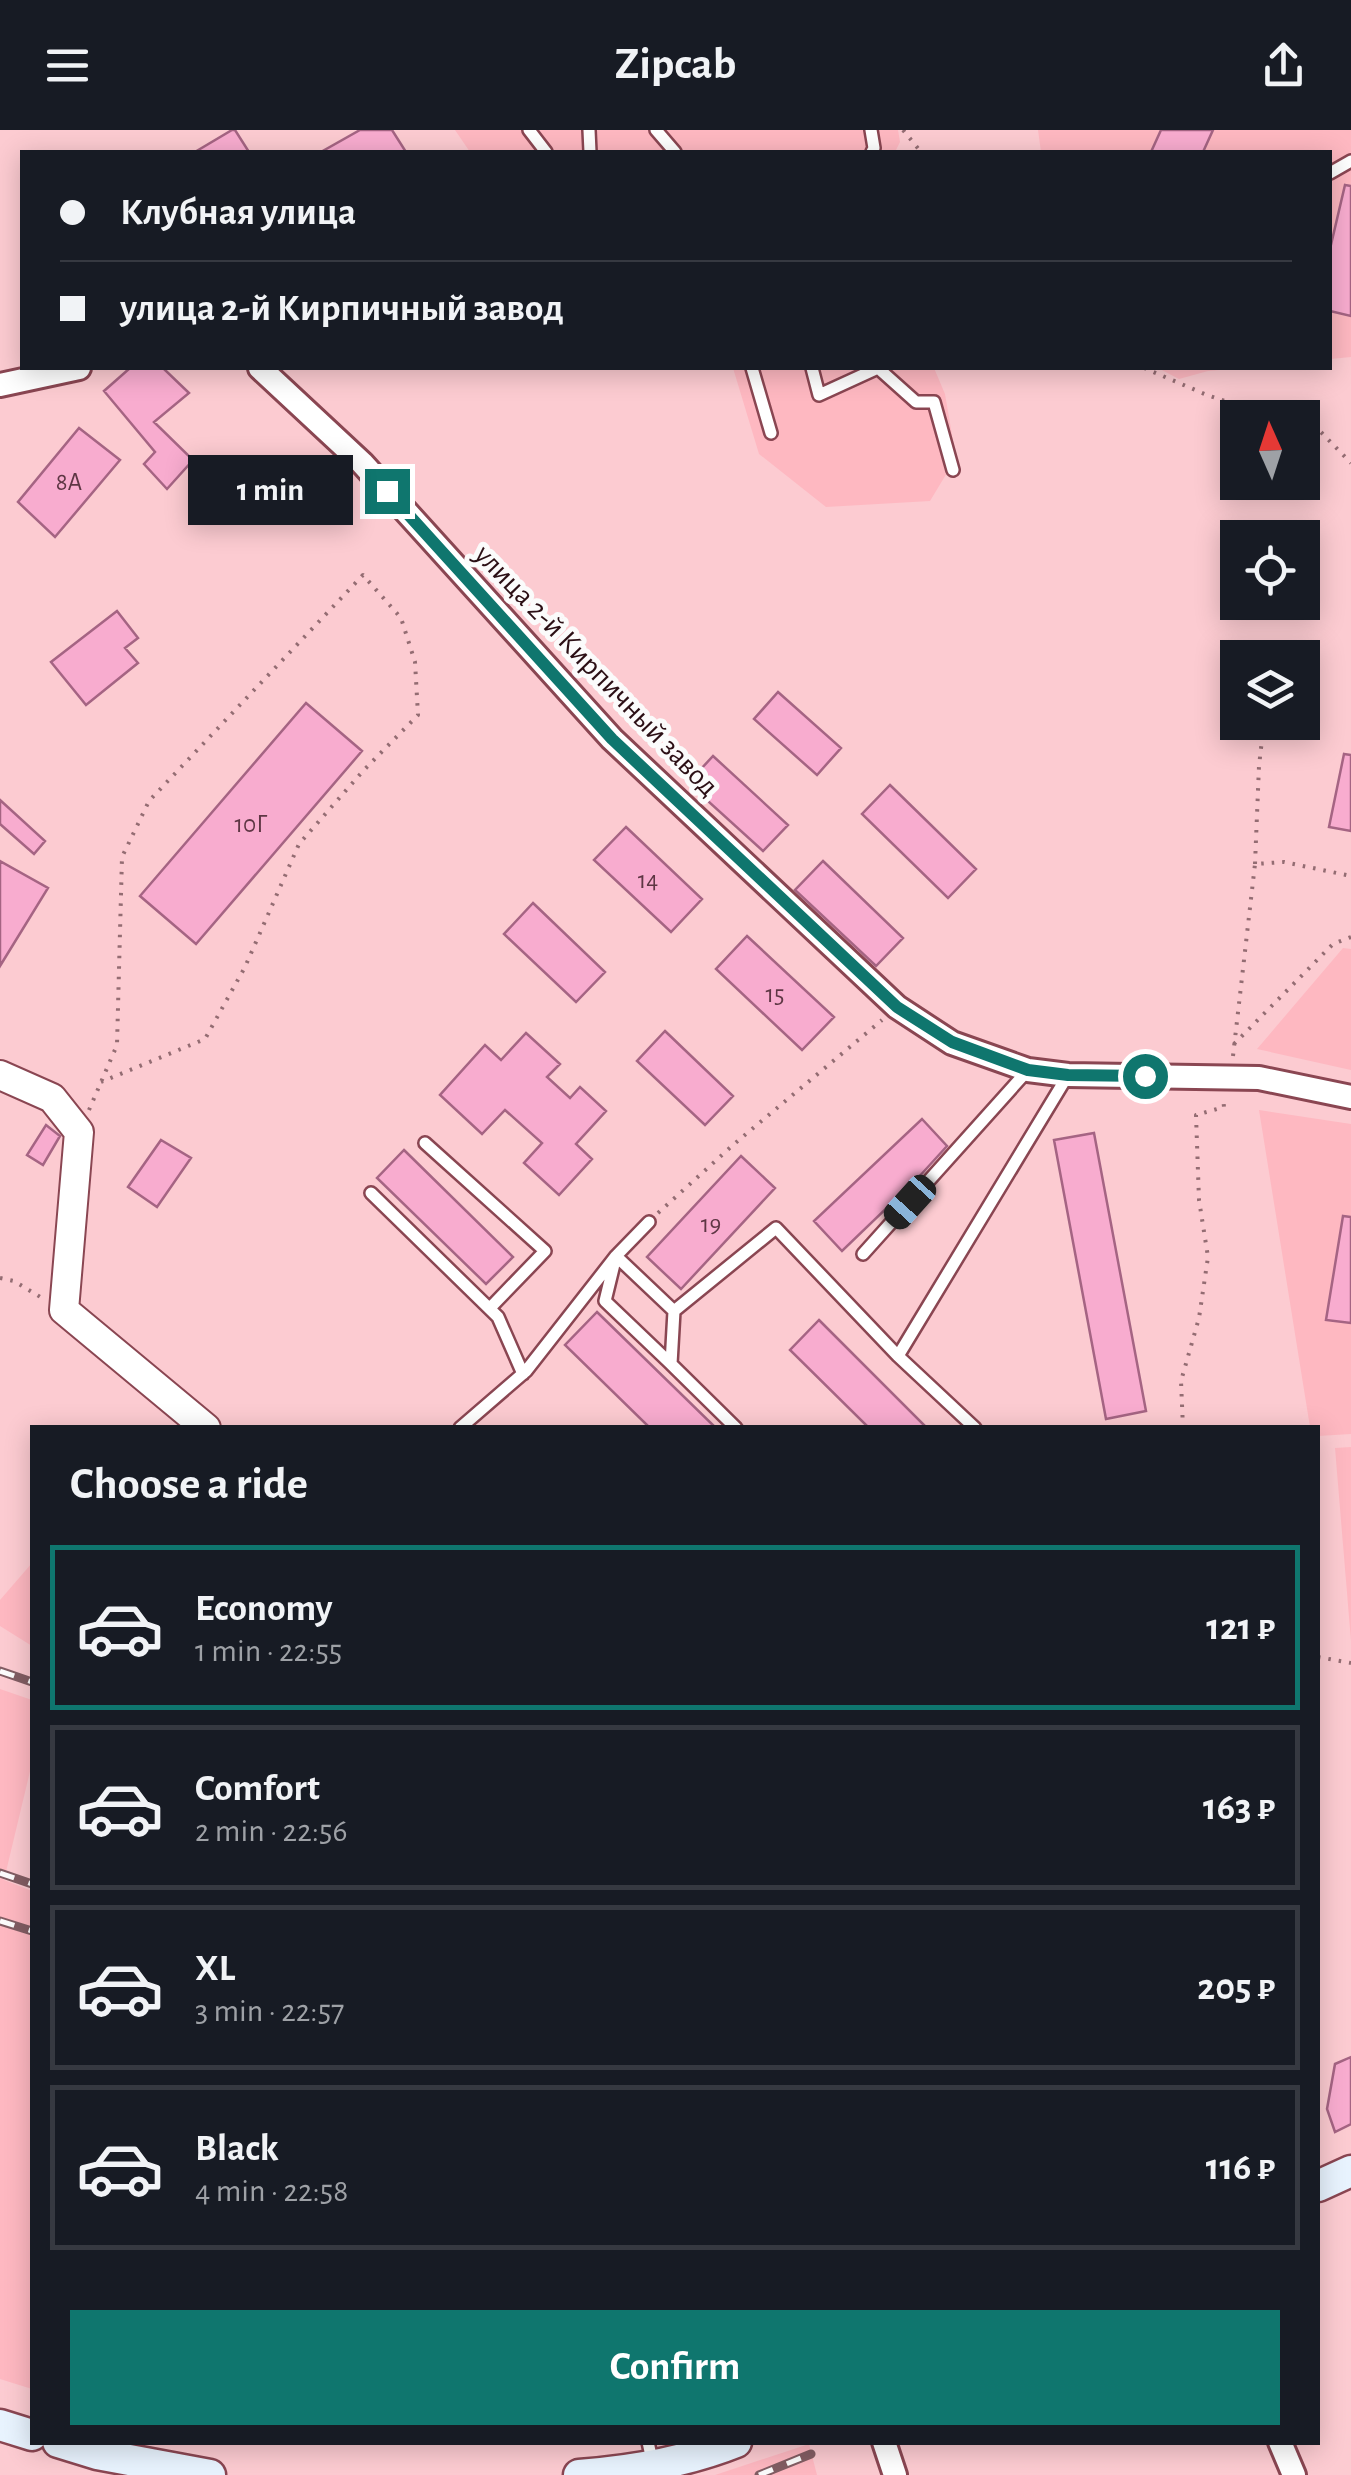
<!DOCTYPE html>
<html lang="en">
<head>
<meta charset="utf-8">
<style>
	:root { --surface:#171b24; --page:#20242c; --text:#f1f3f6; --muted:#9ea1a6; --line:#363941; --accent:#0f766e }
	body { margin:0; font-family:"Alegreya Sans",sans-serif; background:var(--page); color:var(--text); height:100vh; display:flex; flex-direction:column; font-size:38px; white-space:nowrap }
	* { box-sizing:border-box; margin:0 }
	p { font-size:32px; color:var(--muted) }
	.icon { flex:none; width:55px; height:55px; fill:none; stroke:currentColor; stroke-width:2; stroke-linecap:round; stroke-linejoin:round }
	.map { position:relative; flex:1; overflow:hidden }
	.panel { position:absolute; left:30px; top:1295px; width:1290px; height:1020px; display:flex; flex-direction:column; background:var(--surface); border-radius:0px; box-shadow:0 5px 25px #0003 }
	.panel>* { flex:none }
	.banner { position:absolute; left:20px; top:20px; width:1312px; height:220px; border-radius:0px; box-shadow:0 5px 25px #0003; display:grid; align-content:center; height:220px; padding:0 40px; background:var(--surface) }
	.needle { width:65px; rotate:357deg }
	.controls { position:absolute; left:1220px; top:270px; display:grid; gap:20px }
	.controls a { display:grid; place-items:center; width:100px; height:100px; border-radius:0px; background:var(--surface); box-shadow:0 5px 25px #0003; font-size:50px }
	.end { position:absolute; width:45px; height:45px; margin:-22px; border:12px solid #0f766e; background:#fff; box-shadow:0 0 0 5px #fff }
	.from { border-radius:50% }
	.bubble { position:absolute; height:70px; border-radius:0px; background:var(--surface); box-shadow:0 5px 25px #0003; font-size:32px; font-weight:700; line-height:70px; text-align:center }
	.car { position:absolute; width:30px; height:60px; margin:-30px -15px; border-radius:12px; box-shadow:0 0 8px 2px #0007; background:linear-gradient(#222 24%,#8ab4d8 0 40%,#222 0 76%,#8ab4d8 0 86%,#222 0) }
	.banner b { display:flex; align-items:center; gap:35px; height:95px; font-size:38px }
	.banner b+b { border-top:2px solid var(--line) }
	.banner i { width:25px; height:25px; background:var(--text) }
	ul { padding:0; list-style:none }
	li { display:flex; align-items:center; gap:30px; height:165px; margin:0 20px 15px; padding:0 20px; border:5px solid var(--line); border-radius:0px }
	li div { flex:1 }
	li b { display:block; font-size:38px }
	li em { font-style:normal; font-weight:700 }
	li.active { border-color:var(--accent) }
	li>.icon { width:90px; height:90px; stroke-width:1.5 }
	h2 { padding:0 40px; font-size:45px; line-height:120px }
	.button { display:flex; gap:20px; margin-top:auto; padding:20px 40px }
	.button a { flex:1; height:115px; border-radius:0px; background:var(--accent); color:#fff; font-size:40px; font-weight:700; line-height:115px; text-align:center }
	header { display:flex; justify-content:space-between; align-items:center; height:130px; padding:0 40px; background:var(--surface); font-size:45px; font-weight:700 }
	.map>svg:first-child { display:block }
</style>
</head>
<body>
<header><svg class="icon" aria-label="menu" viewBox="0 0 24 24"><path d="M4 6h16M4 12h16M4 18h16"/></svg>Zipcab<svg class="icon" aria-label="share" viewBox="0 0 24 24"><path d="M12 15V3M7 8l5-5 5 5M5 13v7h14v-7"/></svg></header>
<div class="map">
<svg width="1351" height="2345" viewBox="0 0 1351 2345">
	<rect width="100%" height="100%" fill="#fccbd1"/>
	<path fill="#feb8c1" d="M455 0H898L900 12 895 22H470Z
		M1038 0H1351V227L1330 229V22H1041Z
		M733 238H934L945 264 956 328 930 371 826 377 759 324Z
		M1158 238H1243L1208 241 1179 249Z
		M1343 818 1351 819V940L1257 919Z
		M1259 980 1351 994V1304L1318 1306V1298L1310 1297Z
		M1351 1317V1511L1335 1318Z
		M32 1433V1516L0 1496V1470Z
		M0 1559 32 1570V1633L4 1750 32 1761V2259L0 2249Z
		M809 2314 817 2345H715Z"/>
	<path fill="#f8accf" stroke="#a56483" stroke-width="2.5" d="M232 0H235L249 22H195Z
		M360 0H392L406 22H321Z
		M1161 0H1213L1203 22H1151Z
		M1345 55 1351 56V186L1330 181V119Z
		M130 238H163L189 263 154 292 193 330 167 359 144 334 155 322 104 261Z
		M79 298 120 330 55 407 18 372Z
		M117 481 138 508 125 518 138 533 86 575 51 532Z
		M778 562 841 618 817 645 754 589Z
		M306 573 362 621 196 814 140 766Z
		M1344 624 1351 625V701L1329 697Z
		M713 626 788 695 763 721 688 653Z
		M890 655 976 739 948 768 862 684Z
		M0 670 45 711 34 724 0 694Z
		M626 697 702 769 671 802 594 730Z
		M0 731 48 758 0 836Z
		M823 731 903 808 876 836 795 760Z
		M533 773 605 842 576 872 504 804Z
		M747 806 834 887 802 920 716 839Z
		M665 901 733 966 705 995 637 931Z
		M526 903 560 934 547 947 570 968 580 957 606 981 576 1014 592 1029 559 1065 524 1033 542 1013 505 980 482 1004 440 965 485 915 501 930Z
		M922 989 947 1016 917 1049 842 1121 814 1091Z
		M46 995 60 1006 43 1035 27 1025Z
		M1094 1003 1146 1281 1106 1289 1054 1010Z
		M161 1010 191 1028 157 1077 128 1057Z
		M404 1020 513 1127 486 1154 377 1048Z
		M741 1026 775 1058 681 1159 647 1127Z
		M1343 1086 1351 1087V1193L1326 1190Z
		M597 1182 716 1298H650L565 1215Z
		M819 1190 927 1298H869L790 1220Z
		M1351 1927V1994L1335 2002 1327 1979 1335 1934Z"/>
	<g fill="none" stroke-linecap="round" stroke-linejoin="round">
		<g stroke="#8a4652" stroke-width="16">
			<path id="service" d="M529 0 546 22
				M589 0 590 22
				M656 0 675 22
				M871 0 874 18 872 22
				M1330 43 1351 31
				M752 238 771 303
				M812 238 819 265 878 238
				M878 238 916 272H934L953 340
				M425 1013 545 1121 490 1178
				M371 1063 498 1187 523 1244
				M863 1124 1028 940
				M616 1126 605 1171 671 1234 674 1181 776 1098 898 1226 975 1298
				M616 1126 674 1181
				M898 1226 1068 945
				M671 1234 736 1298
				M460 1298 526 1241 616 1126 649 1092
				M648 2312 653 2335"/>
		</g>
		<g stroke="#8a4652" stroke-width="28">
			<path id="minor" d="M260 238 362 333 612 609 897 877 952 913 1028 940 1068 945 1259 948 1351 967
				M0 255 79 238
				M884 2312 895 2345
				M1280 2312 1294 2345"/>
		</g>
		<g stroke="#8a4652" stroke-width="32">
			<path id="tertiary" d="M0 945 52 968 79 1002 64 1180 206 1298"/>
		</g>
		<g stroke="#8a4652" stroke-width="35">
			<path id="secondary" d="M1318 2056 1351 2041
				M0 2295 32 2305
				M58 2312 97 2324 210 2345
				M579 2345C632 2341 686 2332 736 2312"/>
		</g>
		<path stroke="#936c72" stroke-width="4" stroke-dasharray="2.5 8" stroke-linecap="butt" d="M903 0 921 22
			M1144 238 1207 265 1275 288
			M1302 295 1318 299 1351 333
			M1255 734 1259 636 1264 592
			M1234 914 1333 814 1351 807
			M1233 926 1255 734 1284 732 1351 746
			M89 980 117 915 122 727 149 671 363 445 401 488 415 532 418 585 363 641 299 714 245 837 205 909 101 952
			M658 1083 733 1015 882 890
			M0 1148 14 1151 42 1168
			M1183 1298 1181 1251 1199 1188 1208 1127 1199 1070 1196 985 1224 977 1223 968
			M1318 1527 1351 1533"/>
		<use href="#service" stroke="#fff" stroke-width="11"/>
		<use href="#minor" stroke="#fff" stroke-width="22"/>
		<use href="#tertiary" stroke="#fff" stroke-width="28"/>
		<use href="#secondary" stroke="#e8f3fe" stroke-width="30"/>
		<g stroke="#825d63" stroke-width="9">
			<path id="rail" d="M0 1541 32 1552
				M0 1743 32 1754
				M0 1791 32 1801
				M759 2345 811 2324"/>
		</g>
		<use href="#rail" stroke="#fbfbfb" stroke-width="5" stroke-dasharray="15" stroke-linecap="butt"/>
	</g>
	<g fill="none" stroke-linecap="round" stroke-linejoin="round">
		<path stroke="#0f766e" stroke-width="12" d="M387 361 612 609 897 877 952 912 1028 940 1068 945 1145 946"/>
	</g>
	<g text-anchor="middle" stroke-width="10" stroke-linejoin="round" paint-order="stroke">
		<g font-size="25" fill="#5e3644">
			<text x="69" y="360">8А</text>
			<text x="251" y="702">10Г</text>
			<text x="648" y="758">14</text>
			<text x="775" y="872">15</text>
			<text x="711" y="1102">19</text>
		</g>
		<g font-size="30" fill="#2b0f15" stroke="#fbfbfb">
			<text transform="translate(597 540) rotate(46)" y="10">улица 2-й Кирпичный завод</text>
		</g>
	</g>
</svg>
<div class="controls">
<a><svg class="needle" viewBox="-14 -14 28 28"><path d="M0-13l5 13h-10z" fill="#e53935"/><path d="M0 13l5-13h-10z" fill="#9ea1a6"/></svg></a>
<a><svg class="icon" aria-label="locate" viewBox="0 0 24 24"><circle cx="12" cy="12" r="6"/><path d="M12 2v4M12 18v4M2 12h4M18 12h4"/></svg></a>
<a><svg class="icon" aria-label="layers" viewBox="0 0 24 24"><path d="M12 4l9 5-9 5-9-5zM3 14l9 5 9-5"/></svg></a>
</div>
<i class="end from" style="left:1145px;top:946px"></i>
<i class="end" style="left:387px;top:361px"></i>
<div class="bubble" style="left:188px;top:325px;width:165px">1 min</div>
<i class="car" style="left:910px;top:1072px;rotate:222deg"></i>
<div class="banner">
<b><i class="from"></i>Клубная улица</b>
<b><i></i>улица 2-й Кирпичный завод</b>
</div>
<section class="panel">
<h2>Choose a ride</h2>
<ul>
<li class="active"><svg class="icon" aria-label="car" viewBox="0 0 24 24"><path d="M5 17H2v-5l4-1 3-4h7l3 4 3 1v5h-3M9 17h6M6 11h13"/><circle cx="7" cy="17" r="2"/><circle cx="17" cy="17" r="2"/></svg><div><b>Economy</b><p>1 min · 22:55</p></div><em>121 ₽</em></li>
<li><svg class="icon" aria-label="car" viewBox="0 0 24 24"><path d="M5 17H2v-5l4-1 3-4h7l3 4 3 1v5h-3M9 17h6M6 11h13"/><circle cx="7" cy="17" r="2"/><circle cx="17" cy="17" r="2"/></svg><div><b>Comfort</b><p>2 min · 22:56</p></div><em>163 ₽</em></li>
<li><svg class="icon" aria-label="car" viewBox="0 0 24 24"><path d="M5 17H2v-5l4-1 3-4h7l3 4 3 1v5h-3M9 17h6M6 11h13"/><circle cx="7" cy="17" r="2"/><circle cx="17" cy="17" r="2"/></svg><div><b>XL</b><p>3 min · 22:57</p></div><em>205 ₽</em></li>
<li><svg class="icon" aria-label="car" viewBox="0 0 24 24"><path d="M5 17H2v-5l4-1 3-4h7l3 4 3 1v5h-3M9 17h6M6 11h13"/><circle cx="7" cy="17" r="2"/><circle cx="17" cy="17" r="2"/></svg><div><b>Black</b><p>4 min · 22:58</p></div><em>116 ₽</em></li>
</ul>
<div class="button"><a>Confirm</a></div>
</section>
</div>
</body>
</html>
